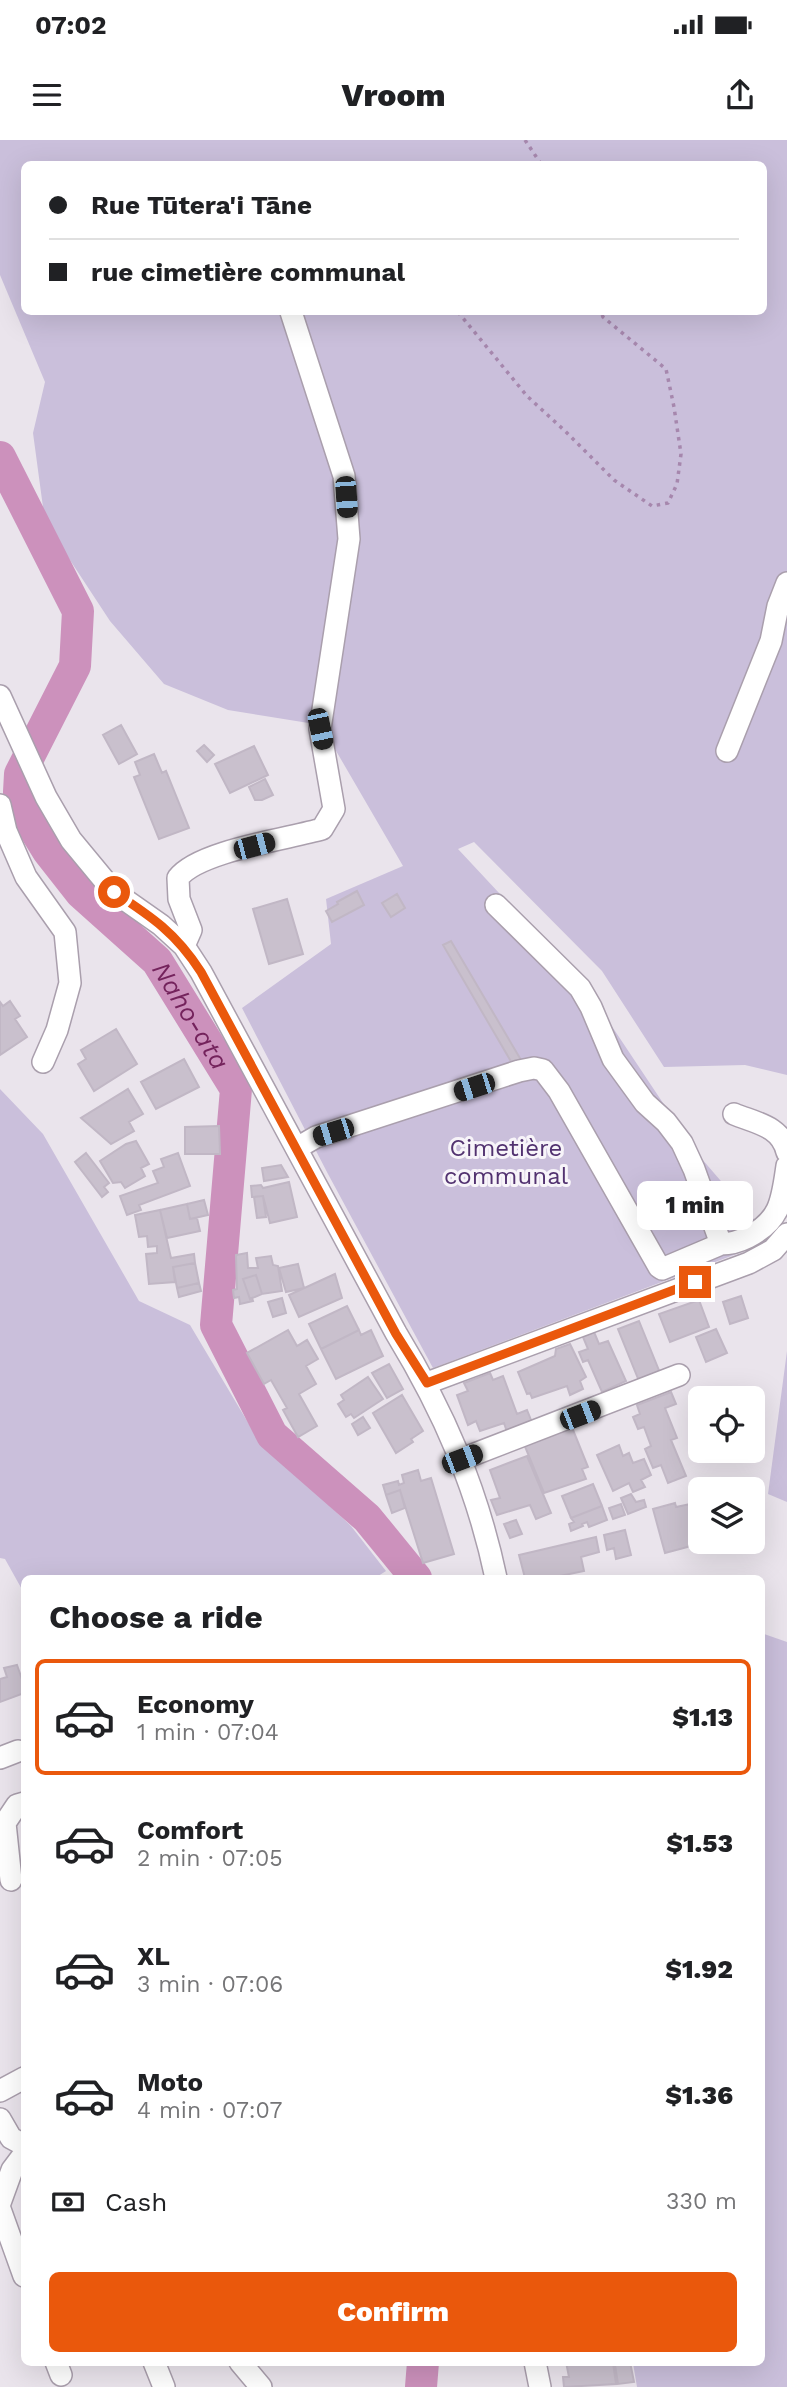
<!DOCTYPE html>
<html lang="en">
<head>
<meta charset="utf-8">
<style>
	:root { --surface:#fff; --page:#f2f2f2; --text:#202124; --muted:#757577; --line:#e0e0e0; --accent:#ea580c }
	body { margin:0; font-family:"Work Sans",sans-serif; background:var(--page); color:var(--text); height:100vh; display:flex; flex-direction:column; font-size:26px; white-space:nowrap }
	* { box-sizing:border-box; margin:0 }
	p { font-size:23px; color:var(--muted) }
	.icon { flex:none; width:38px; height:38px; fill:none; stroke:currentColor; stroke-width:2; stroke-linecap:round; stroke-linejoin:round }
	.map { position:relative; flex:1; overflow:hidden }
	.details { position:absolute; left:21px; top:1435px; width:744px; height:791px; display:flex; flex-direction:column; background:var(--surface); border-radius:10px; box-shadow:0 7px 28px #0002 }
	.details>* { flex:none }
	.hud { position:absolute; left:21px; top:21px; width:746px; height:154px; border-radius:10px; box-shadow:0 7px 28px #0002; display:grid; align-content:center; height:154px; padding:0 28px; background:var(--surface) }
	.fabs { position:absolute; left:688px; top:1246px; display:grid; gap:14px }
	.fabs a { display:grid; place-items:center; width:77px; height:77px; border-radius:10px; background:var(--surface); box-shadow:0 7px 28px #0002; font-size:35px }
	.end { position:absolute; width:32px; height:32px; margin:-16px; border:9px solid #ea580c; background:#fff; box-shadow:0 0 0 4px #fff }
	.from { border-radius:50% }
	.bubble { position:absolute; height:49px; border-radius:10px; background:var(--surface); box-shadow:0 7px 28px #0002; font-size:23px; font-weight:800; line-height:49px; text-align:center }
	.car { position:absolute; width:21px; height:42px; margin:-21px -10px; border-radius:9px; box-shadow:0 0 5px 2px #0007; background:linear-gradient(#222 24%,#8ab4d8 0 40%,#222 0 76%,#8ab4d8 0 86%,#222 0) }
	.hud b { display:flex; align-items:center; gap:24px; height:66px; font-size:26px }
	.hud b+b { border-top:2px solid var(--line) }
	.hud i { width:18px; height:18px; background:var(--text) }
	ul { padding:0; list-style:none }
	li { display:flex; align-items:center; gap:21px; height:116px; margin:0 14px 10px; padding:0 14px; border:4px solid transparent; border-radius:10px }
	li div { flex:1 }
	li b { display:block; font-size:26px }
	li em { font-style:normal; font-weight:800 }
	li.active { border-color:var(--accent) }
	li>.icon { width:63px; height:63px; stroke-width:1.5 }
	h2 { padding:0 28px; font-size:32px; line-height:84px }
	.pay { display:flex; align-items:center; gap:18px; height:77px; padding:0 28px; font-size:26px }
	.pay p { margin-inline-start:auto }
	.action { display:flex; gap:14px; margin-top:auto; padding:14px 28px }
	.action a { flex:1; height:80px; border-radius:10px; background:var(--accent); color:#fff; font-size:28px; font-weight:800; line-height:80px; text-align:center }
	.status { display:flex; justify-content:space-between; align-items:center; height:49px; padding:0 35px; background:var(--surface); direction:ltr }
	.status svg { height:19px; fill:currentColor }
	header { display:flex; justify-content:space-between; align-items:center; height:91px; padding:0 28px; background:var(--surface); font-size:32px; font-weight:800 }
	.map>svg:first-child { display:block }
</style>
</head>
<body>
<div class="status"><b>07:02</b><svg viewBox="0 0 49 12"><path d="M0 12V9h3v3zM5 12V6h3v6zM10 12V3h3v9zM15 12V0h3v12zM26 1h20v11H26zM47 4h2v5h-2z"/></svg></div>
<header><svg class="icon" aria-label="menu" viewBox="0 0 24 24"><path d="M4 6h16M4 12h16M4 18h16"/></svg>Vroom<svg class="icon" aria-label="share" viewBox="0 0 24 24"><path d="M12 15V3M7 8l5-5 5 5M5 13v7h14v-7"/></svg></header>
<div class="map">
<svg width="787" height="2247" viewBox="0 0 787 2247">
	<rect width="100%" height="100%" fill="#eae4ec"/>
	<path fill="#cabfdb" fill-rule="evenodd" d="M0 0H787V935L745 925 664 927 602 831 474 702 458 709 583 843 695 1011 758 1084 755 1107 433 1228 328 1034 242 868 331 804 326 759 403 726 321 585 228 570 164 544 110 481 45 382 33 293 45 242 0 135ZM24 24H763V172H24Z
		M0 949 43 994 139 1161 190 1185 256 1296 351 1386 386 1431 375 1438H24V1453L5 1419 0 1418Z
		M787 1211V1362L768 1354Z
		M761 1493 787 1502V2247H637L633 2223 761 2222Z"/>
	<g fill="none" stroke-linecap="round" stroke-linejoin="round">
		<g stroke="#cc91bc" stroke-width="32">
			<path id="s1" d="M0 317 78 471 75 526 20 634 19 652 24 672 48 711 81 753 157 821 236 949 216 1185 272 1295 367 1378 416 1438"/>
			<path d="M421 2247 423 2222"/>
		</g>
	</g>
	<path fill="#c9c0cd" stroke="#c1b7c5" stroke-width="2" d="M121 585 137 614 119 624 103 595Z
		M204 605 214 615 207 622 197 611Z
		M254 606 268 635 230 653 215 624Z
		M154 614 162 633 166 631 189 688 159 699 134 637 140 635 135 622Z
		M265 639 273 655 262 660H255L249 647Z
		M357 751 364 765 332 782 326 771 338 764 337 762Z
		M397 754 405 768 391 777 382 763Z
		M287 759 303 814 269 824 253 769Z
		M451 801 521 920 513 925 443 805Z
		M10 861 20 876 15 879 27 897 0 915V862L3 866Z
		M116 889 137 924 94 951 78 924 86 919 81 910Z
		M184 919 199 947 156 969 141 942Z
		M128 949 143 974 129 982 134 991 111 1004 81 978Z
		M219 986 220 1014H185V987Z
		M136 1001 149 1024 141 1028 145 1036 125 1048 121 1042 113 1043 100 1021 126 1004Z
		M86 1013 109 1043 104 1047 108 1052 102 1057 75 1022Z
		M178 1013 190 1046 139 1065 141 1070 127 1075 120 1056 158 1043 153 1031 164 1027 161 1019Z
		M281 1025 288 1037 264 1041 262 1028Z
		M289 1042 297 1077 270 1083 263 1056 252 1057 251 1046 261 1045 263 1048Z
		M263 1056 266 1077 257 1078 254 1057Z
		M204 1060 208 1075 190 1079 187 1064Z
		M187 1064 190 1079 197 1078 200 1091 167 1098 160 1070Z
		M160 1070 171 1118 194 1114 195 1123 173 1127 175 1142 149 1144 146 1114 157 1113V1106L148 1107 147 1096 139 1097 135 1075Z
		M247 1113 248 1128H258L256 1118 271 1116 273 1125 278 1126 282 1151 262 1154 256 1135 243 1139 250 1159 252 1158 253 1161 240 1164 239 1157 234 1158 233 1150 237 1149 236 1115Z
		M195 1123 199 1143 177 1148 173 1127Z
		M298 1124 304 1148 286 1152 279 1128Z
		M335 1134 342 1158 299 1177 289 1155Z
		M256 1135 262 1154 250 1159 243 1139Z
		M199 1143 201 1151 179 1157 177 1148Z
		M741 1156 748 1178 730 1184 723 1162Z
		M282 1158 286 1173 273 1177 268 1162Z
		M699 1160 709 1187 670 1202 659 1174Z
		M347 1166 359 1190 321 1209 309 1184Z
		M639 1181 660 1233 639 1241 618 1189Z
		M716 1189 727 1213 706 1222 696 1197Z
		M288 1190 297 1206 307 1200 318 1219 306 1226 316 1244 299 1254 317 1286 298 1297 283 1270 287 1268 271 1240 264 1244 247 1213Z
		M359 1190 361 1195 371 1190 383 1216 336 1239 321 1209Z
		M594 1192 599 1204 608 1201 626 1241 602 1252 588 1220 583 1222 579 1212 588 1209 583 1197Z
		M570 1204 586 1237 580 1241 583 1249 570 1255 567 1246 532 1258 530 1253 527 1254 518 1232 555 1216 556 1209Z
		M389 1224 403 1249 387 1258 372 1233Z
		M490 1233 493 1240 503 1236 517 1274 527 1270 533 1285 508 1295 504 1283 480 1291 476 1281 468 1285 457 1255 468 1251 464 1243Z
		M368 1237 383 1259 354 1278 351 1274 346 1277 338 1264 344 1260 341 1255Z
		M671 1252 676 1264 665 1268 677 1298 671 1300 686 1336 668 1343 661 1325 653 1328 645 1309 651 1306 644 1287 638 1289 633 1277 640 1274 637 1265Z
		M402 1255 423 1291 411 1299 413 1302 396 1313 373 1273Z
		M363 1277 370 1288 358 1295 352 1284Z
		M571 1285 588 1327 582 1329 586 1339 544 1353 524 1304Z
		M619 1305 623 1316 629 1313 633 1323 644 1319 651 1335 641 1340 645 1347 633 1352 629 1343 613 1351 597 1315Z
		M527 1316 551 1373 536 1379 530 1365 497 1375 491 1360 500 1358 490 1330Z
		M418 1330 421 1341 431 1338 454 1414 423 1423 400 1350 386 1355 383 1345 398 1341 399 1345 404 1343 402 1335Z
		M593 1344 602 1366 571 1378 562 1356Z
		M400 1350 405 1368 392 1373 386 1355Z
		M631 1354 636 1362 644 1360 646 1367 628 1374 621 1358Z
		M700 1362V1402H706L665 1413 653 1369 675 1363 676 1367Z
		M621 1364 625 1375 613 1379 609 1368Z
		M602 1366 607 1380 589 1387 587 1382 582 1384 583 1386 571 1391 569 1384 574 1382 571 1378Z
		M516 1380 522 1394 510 1398 504 1384Z
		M625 1390 631 1415 616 1419 614 1408 607 1410 604 1395Z
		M596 1397 599 1412 581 1417 584 1431 550 1438H525L519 1415Z
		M17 1525 24 1545V1553L0 1562V1539L7 1537 4 1528Z
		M566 2222H613L616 2244 564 2247 563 2237H569Z
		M630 2222 634 2242 618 2244 615 2225Z"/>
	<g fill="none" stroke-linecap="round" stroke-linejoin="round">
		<g stroke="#aa9fad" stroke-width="24">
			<path id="minor" d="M0 556 46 657 71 700 114 752 161 785 184 806 201 832 396 1193C444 1272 477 1348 496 1438
				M727 611 771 501 778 466 787 443
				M0 665 6 691 26 737 65 792 70 843 57 890 43 922
				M496 765 580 848 591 867 613 919 645 963 666 982 682 1003 694 1029 721 1104C730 1104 740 1101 748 1097 781 1080 782 1060 787 1026
				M184 806 191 790 179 759 178 738C198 711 287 699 322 689L334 669 320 589 349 399 344 336 291 172
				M734 974C756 983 781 986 787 1012
				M297 1008 316 997 519 931 534 928 543 930 559 951 659 1127 662 1129 721 1104
				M427 1243 749 1123 773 1110 787 1094
				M462 1319 679 1235
				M0 1618 18 1611
				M11 1740 5 1683 17 1665 24 1663
				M0 1951 24 1938
				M0 1979 11 1998 24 2005
				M0 2063 12 2030 24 2014
				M0 2069 24 2136
				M56 2222 61 2235
				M154 2222 164 2247
				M240 2222 261 2247
				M535 2222 540 2247"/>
		</g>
		<path stroke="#a687ad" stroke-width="3.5" stroke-dasharray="3.5 5" stroke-linecap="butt" d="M525 0 541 24
			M458 172 527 256 565 291 614 340 652 366 668 363 677 344 681 314 674 267 666 229 603 177 601 172"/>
		<use href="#minor" stroke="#fff" stroke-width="21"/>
	</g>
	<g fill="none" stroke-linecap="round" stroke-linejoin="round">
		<path stroke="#ea580c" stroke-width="9" d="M114 752C152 777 176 793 201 832L396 1194 427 1243 695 1142"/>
	</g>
	<g text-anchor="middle" stroke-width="6" stroke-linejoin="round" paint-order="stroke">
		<g font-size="24" fill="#523270" stroke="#f7f4f9">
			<text x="506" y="1016">Cimetière<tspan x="506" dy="28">communal</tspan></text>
		</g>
		<g font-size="26" font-style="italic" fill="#74235c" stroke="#f7f4f9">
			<text dy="9" stroke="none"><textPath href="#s1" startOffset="653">Naho-ata</textPath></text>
		</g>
	</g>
</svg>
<div class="fabs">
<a><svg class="icon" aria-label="locate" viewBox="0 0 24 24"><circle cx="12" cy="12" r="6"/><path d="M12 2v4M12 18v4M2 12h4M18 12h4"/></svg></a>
<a><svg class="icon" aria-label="layers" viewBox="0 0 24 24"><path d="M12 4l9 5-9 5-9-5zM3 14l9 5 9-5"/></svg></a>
</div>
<i class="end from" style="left:114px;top:752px"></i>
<i class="end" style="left:695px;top:1142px"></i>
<div class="bubble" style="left:637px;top:1041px;width:116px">1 min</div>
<i class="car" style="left:346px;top:357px;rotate:176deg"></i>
<i class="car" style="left:320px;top:589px;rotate:168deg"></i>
<i class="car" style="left:254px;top:706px;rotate:75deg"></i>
<i class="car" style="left:474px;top:947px;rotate:252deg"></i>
<i class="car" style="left:333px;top:992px;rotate:253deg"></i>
<i class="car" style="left:580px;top:1275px;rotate:69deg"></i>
<i class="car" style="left:462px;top:1319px;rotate:69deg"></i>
<div class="hud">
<b><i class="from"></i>Rue Tūtera'i Tāne</b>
<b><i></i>rue cimetière communal</b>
</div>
<section class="details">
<h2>Choose a ride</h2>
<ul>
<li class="active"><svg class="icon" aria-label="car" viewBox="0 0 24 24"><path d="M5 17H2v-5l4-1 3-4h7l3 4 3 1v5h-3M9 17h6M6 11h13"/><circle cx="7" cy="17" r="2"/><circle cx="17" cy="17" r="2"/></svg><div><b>Economy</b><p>1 min · 07:04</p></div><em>$1.13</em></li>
<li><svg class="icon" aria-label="car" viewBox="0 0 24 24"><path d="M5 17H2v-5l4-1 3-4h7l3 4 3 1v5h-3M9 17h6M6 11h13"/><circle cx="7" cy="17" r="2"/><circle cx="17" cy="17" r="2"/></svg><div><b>Comfort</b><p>2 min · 07:05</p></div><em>$1.53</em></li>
<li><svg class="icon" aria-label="car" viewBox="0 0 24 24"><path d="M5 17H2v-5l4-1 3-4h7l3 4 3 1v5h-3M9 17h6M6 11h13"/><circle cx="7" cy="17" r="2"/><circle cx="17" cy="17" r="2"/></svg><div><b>XL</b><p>3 min · 07:06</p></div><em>$1.92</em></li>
<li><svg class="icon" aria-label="car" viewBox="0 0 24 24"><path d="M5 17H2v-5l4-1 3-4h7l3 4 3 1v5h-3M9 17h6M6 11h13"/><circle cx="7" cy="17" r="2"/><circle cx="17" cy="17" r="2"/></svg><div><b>Moto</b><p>4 min · 07:07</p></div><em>$1.36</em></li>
</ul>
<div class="pay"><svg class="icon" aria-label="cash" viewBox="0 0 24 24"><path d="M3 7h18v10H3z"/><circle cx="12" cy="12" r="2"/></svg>Cash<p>330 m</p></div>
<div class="action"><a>Confirm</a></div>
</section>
</div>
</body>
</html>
